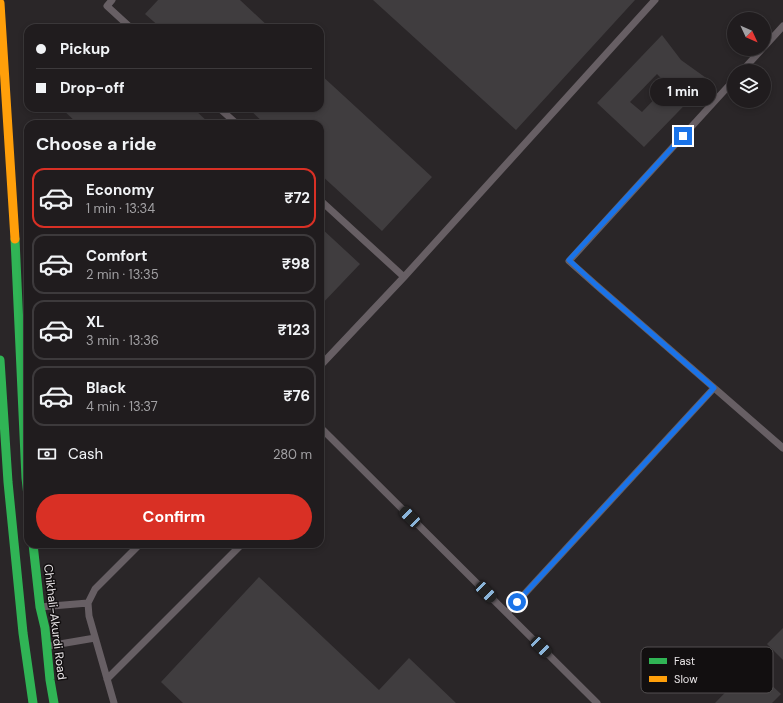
<!DOCTYPE html>
<html lang="en">
<head>
<meta charset="utf-8">
<style>
	:root { --surface:#201c1e; --page:#2d292b; --text:#f1f3f6; --muted:#a2a1a4; --line:#3d3a3c; --accent:#d93025 }
	body { margin:0; font-family:"DM Sans",sans-serif; background:var(--page); color:var(--text); height:100vh; display:flex; flex-direction:column; font-size:15px; white-space:nowrap }
	* { box-sizing:border-box; margin:0 }
	p { font-size:13px; color:var(--muted) }
	.icon { flex:none; width:22px; height:22px; fill:none; stroke:currentColor; stroke-width:2; stroke-linecap:round; stroke-linejoin:round }
	.map { position:relative; flex:1; overflow:hidden }
	.panel { position:absolute; left:24px; top:120px; width:300px; height:428px; display:flex; flex-direction:column; background:var(--surface); border-radius:12px; box-shadow:0 2px 6px #0003,0 0 0 1px var(--line) }
	.panel>* { flex:none }
	.guide { position:absolute; left:24px; top:24px; width:300px; height:88px; border-radius:12px; box-shadow:0 2px 6px #0003,0 0 0 1px var(--line); display:grid; align-content:center; height:88px; padding:0 12px; background:var(--surface) }
	.needle { width:26px; rotate:134deg }
	.buttons { position:absolute; left:727px; top:12px; display:grid; gap:8px }
	.buttons a { display:grid; place-items:center; width:44px; height:44px; border-radius:50%; background:var(--surface); box-shadow:0 2px 6px #0003,0 0 0 1px var(--line); font-size:20px }
	.end { position:absolute; width:18px; height:18px; margin:-9px; border:5px solid #1a73e8; background:#fff; box-shadow:0 0 0 2px #fff }
	.from { border-radius:50% }
	.bubble { position:absolute; height:28px; border-radius:14px; background:var(--surface); box-shadow:0 2px 6px #0003,0 0 0 1px var(--line); font-size:13px; font-weight:700; line-height:28px; text-align:center }
	.car { position:absolute; width:12px; height:24px; margin:-12px -6px; border-radius:5px; box-shadow:0 0 3px 1px #0007; background:linear-gradient(#222 24%,#8ab4d8 0 40%,#222 0 76%,#8ab4d8 0 86%,#222 0) }
	.guide b { display:flex; align-items:center; gap:14px; height:38px; font-size:15px }
	.guide b+b { border-top:1px solid var(--line) }
	.guide i { width:10px; height:10px; background:var(--text) }
	ul { padding:0; list-style:none }
	li { display:flex; align-items:center; gap:12px; height:60px; margin:0 8px 6px; padding:0 4px; border:2px solid var(--line); border-radius:12px }
	li div { flex:1 }
	li b { display:block; font-size:15px }
	li em { font-style:normal; font-weight:700 }
	li.current { border-color:var(--accent) }
	li>.icon { width:36px; height:36px; stroke-width:1.5 }
	h2 { padding:0 12px; font-size:18px; line-height:48px }
	.pay { display:flex; align-items:center; gap:10px; height:44px; padding:0 12px; font-size:15px }
	.pay p { margin-inline-start:auto }
	.primary-button { display:flex; gap:8px; margin-top:auto; padding:8px 12px }
	.primary-button a { flex:1; height:46px; border-radius:24px; background:var(--accent); color:#fff; font-size:16px; font-weight:700; line-height:46px; text-align:center }
	.map>svg:first-child { display:block }
</style>
</head>
<body>
<div class="map">
<svg width="783" height="703" viewBox="0 0 783 703">
	<rect width="100%" height="100%" fill="#2a2628"/>
	<path fill="#403d3f" fill-rule="evenodd" d="M158 0H240L270 28H161L145 14Z
		M373 0H635L516 130Z
		M662 35 681 60 709 80 644 147 597 103ZM657 74 668 85 642 112 630 102Z
		M320 74 432 177 382 231 320 174V124H265L248 108H320Z
		M61 108H193L210 124H78Z
		M320 227 360 264 320 306Z
		M259 577 379 690 409 658 456 703H183L161 682Z
		M783 628V660L767 644Z
		M751 666 781 694 772 703H715Z"/>
	<g fill="none" stroke-linecap="round" stroke-linejoin="round">
		<path stroke="#675f64" stroke-width="7" d="M112 0 107 6 131 28
			M764 47 783 26
			M742 71 762 49
			M734 80 569 261 596 285 783 448
			M219 108 237 124
			M320 200 404 277
			M320 366 404 277 655 0
			M320 427 597 703
			M40 607 88 603
			M507 613 714 388
			M48 646 95 638
			M107 679 242 544
			M114 703 89 616 88 603 95 589 140 544"/>
		<path stroke="#30b455" stroke-width="9" d="M15 239 26 478 28 496
			M0 360 8 482 23 633 33 703
			M33 544 40 607 45 628 50 680 54 703"/>
		<path stroke="#ff9f0a" stroke-width="9" d="M0 3 15 239"/>
	</g>
	<g fill="none" stroke-linecap="round" stroke-linejoin="round">
		<path stroke="#1a73e8" stroke-width="5" d="M517 602 714 388 596 285 569 260 683 136"/>
	</g>
	<g text-anchor="middle" stroke-width="3" stroke-linejoin="round" paint-order="stroke">
		<g font-size="12" fill="#e9e5e7" stroke="#120f10">
			<text transform="translate(55 622) rotate(83)" y="4">Chikhali-Akurdi Road</text>
		</g>
	</g>
	<rect x="641" y="647" width="132" height="46" rx="6" fill="#120f10" stroke="#524f50" stroke-width="1"/>
	<rect x="649" y="658" width="18" height="6" fill="#30b455"/>
	<rect x="649" y="676" width="18" height="6" fill="#ff9f0a"/>
	<g font-size="11" fill="#e9e5e7">
		<text x="674" y="665">Fast</text>
		<text x="674" y="683">Slow</text>
	</g>
</svg>
<div class="buttons">
<a><svg class="needle" viewBox="-14 -14 28 28"><path d="M0-13l5 13h-10z" fill="#e53935"/><path d="M0 13l5-13h-10z" fill="#a2a1a4"/></svg></a>
<a><svg class="icon" aria-label="layers" viewBox="0 0 24 24"><path d="M12 4l9 5-9 5-9-5zM3 14l9 5 9-5"/></svg></a>
</div>
<i class="end from" style="left:517px;top:602px"></i>
<i class="end" style="left:683px;top:136px"></i>
<div class="bubble" style="left:650px;top:78px;width:66px">1 min</div>
<i class="car" style="left:410px;top:517px;rotate:315deg"></i>
<i class="car" style="left:486px;top:592px;rotate:135deg"></i>
<i class="car" style="left:541px;top:647px;rotate:135deg"></i>
<div class="guide">
<b><i class="from"></i>Pickup</b>
<b><i></i>Drop-off</b>
</div>
<section class="panel">
<h2>Choose a ride</h2>
<ul>
<li class="current"><svg class="icon" aria-label="car" viewBox="0 0 24 24"><path d="M5 17H2v-5l4-1 3-4h7l3 4 3 1v5h-3M9 17h6M6 11h13"/><circle cx="7" cy="17" r="2"/><circle cx="17" cy="17" r="2"/></svg><div><b>Economy</b><p>1 min · 13:34</p></div><em>₹72</em></li>
<li><svg class="icon" aria-label="car" viewBox="0 0 24 24"><path d="M5 17H2v-5l4-1 3-4h7l3 4 3 1v5h-3M9 17h6M6 11h13"/><circle cx="7" cy="17" r="2"/><circle cx="17" cy="17" r="2"/></svg><div><b>Comfort</b><p>2 min · 13:35</p></div><em>₹98</em></li>
<li><svg class="icon" aria-label="car" viewBox="0 0 24 24"><path d="M5 17H2v-5l4-1 3-4h7l3 4 3 1v5h-3M9 17h6M6 11h13"/><circle cx="7" cy="17" r="2"/><circle cx="17" cy="17" r="2"/></svg><div><b>XL</b><p>3 min · 13:36</p></div><em>₹123</em></li>
<li><svg class="icon" aria-label="car" viewBox="0 0 24 24"><path d="M5 17H2v-5l4-1 3-4h7l3 4 3 1v5h-3M9 17h6M6 11h13"/><circle cx="7" cy="17" r="2"/><circle cx="17" cy="17" r="2"/></svg><div><b>Black</b><p>4 min · 13:37</p></div><em>₹76</em></li>
</ul>
<div class="pay"><svg class="icon" aria-label="cash" viewBox="0 0 24 24"><path d="M3 7h18v10H3z"/><circle cx="12" cy="12" r="2"/></svg>Cash<p>280 m</p></div>
<div class="primary-button"><a>Confirm</a></div>
</section>
</div>
</body>
</html>
